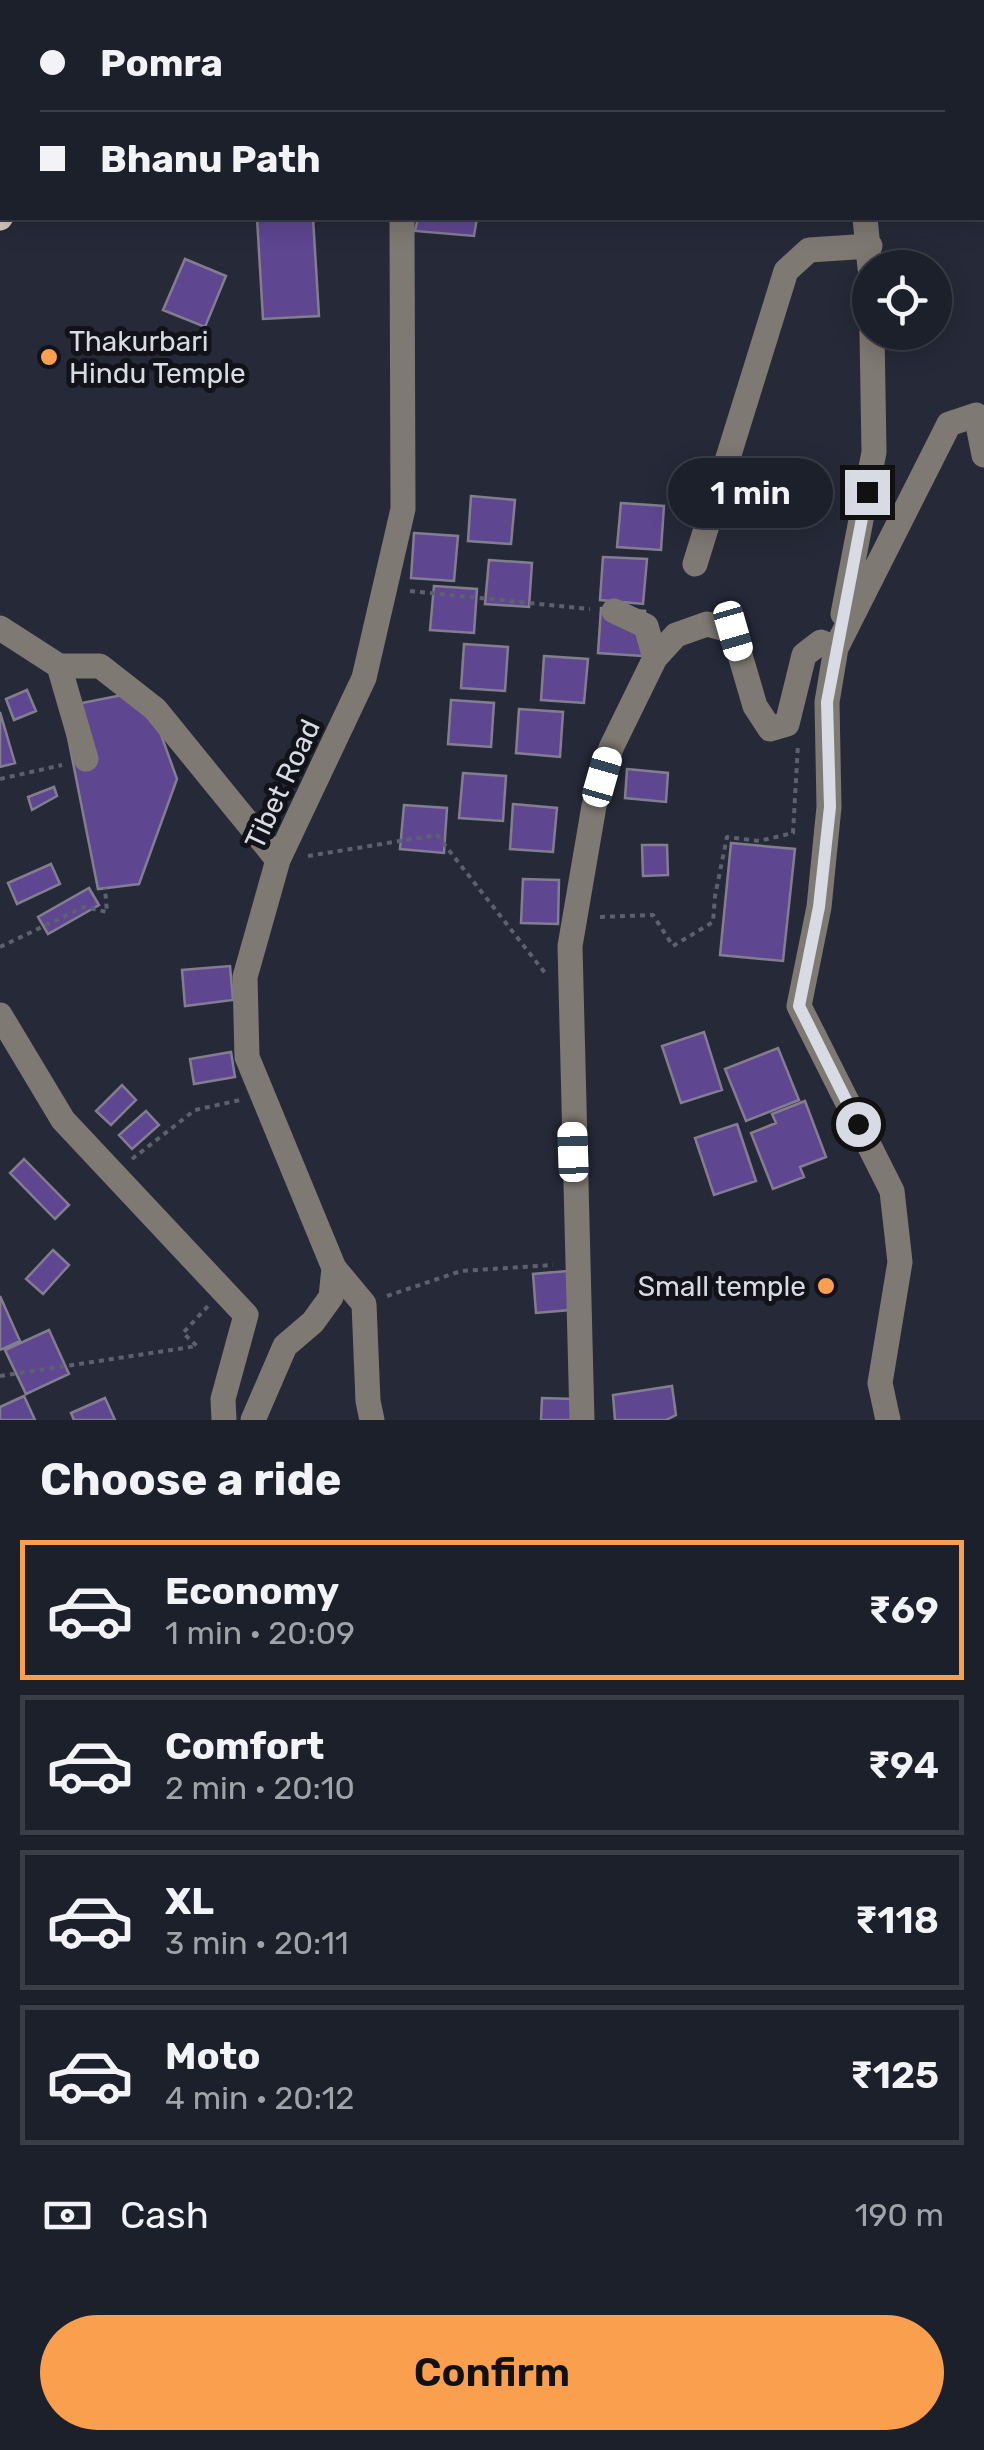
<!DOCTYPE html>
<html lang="en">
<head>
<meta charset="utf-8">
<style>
	:root { --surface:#1c202a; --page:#252832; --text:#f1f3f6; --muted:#a0a3a8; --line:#3a3e47; --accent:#f99f4d }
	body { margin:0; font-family:Rubik,sans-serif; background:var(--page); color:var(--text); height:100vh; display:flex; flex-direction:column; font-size:38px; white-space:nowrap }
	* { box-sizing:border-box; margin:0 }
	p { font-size:32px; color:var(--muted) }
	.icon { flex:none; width:55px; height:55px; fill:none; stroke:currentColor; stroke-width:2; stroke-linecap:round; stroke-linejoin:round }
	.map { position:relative; height:1420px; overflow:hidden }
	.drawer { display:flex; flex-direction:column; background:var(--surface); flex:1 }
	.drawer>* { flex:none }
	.top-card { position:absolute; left:0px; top:0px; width:985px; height:220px; box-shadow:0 5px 25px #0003,0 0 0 2px var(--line); display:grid; align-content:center; height:220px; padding:0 40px; background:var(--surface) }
	.fabs { position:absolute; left:852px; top:250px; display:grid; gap:20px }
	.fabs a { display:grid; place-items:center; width:100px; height:100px; border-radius:50%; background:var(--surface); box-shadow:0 5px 25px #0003,0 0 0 2px var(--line); font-size:50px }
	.end { position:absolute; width:45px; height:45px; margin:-22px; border:12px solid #d8dbe4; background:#111; box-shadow:0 0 0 5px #111 }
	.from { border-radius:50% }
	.bubble { position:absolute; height:70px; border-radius:35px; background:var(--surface); box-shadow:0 5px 25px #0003,0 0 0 2px var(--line); font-size:32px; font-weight:600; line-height:70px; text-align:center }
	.car { position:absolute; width:30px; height:60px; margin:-30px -15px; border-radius:12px; box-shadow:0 0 8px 2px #0007; background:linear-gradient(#fff 24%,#345 0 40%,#fff 0 76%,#345 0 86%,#fff 0) }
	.top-card b { display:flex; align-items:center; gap:35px; height:95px; font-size:38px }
	.top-card b+b { border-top:2px solid var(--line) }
	.top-card i { width:25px; height:25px; background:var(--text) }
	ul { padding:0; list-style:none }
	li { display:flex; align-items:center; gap:30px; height:140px; margin:0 20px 15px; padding:0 20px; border:5px solid var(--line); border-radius:0px }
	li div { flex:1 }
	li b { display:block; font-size:38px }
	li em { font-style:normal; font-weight:600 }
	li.on { border-color:var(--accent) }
	li>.icon { width:90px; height:90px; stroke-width:1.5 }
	h2 { padding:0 40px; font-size:45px; line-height:120px }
	.pay { display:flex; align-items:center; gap:25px; height:110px; padding:0 40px; font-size:38px }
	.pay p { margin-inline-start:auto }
	.cta { display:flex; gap:20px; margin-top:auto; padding:20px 40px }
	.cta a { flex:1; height:115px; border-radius:60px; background:var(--accent); color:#111; font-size:40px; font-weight:600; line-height:115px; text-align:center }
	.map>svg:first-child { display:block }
</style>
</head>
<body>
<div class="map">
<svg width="984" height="1420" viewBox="0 0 984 1420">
	<rect width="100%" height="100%" fill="#262a38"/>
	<path fill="#5f4691" stroke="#827e8f" stroke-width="2.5" d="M0 0H52L2 2V106Z
		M257 218H313L319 316 263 319Z
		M418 218H477L474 236 415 231Z
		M185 259 226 276 205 327 163 310Z
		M471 496 515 500 511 544 468 541Z
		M621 503 664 506 661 550 617 547Z
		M414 533 458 536 454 581 411 578Z
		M603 557 647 559 643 604 600 600Z
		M489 560 532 563 529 607 485 604Z
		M434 586 477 589 474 633 430 630Z
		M601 608 645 611 642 656 598 653Z
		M464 644 508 647 505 691 461 688Z
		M544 656 588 659 584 703 541 700Z
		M27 690 36 711 14 720 6 699Z
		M122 695 155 718 177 779 139 884 98 889 62 707Z
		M451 700 494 703 491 747 448 744Z
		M519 709 563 712 560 757 516 753Z
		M0 712 15 763 0 767Z
		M627 769 668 773 666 802 625 798Z
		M463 773 506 776 503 821 459 818Z
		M54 787 57 796 32 810 28 797Z
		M513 804 557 808 553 852 510 849Z
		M404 805 447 808 444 853 400 849Z
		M731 843 795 849 783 961 720 955Z
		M642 845H667L668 875 643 876Z
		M51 864 60 884 17 904 8 883Z
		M523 879 559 880 558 924 521 923Z
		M89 888 99 905 48 934 38 917Z
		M230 966 233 1000 185 1006 182 970Z
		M704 1032 722 1090 681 1103 662 1046Z
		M778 1048 799 1100 746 1121 725 1069Z
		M231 1052 235 1077 194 1084 190 1059Z
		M122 1085 136 1100 111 1125 96 1111Z
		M805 1101 826 1157 800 1167 804 1177 773 1189 751 1133 776 1123 772 1114Z
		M146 1111 159 1125 132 1149 119 1135Z
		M737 1124 756 1181 714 1195 695 1138Z
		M24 1159 69 1205 55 1219 10 1173Z
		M53 1250 69 1265 43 1294 26 1279Z
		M567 1271 570 1310 536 1313 533 1274Z
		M0 1296 20 1341 0 1350Z
		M49 1330 69 1374 26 1394 5 1350Z
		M672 1386 676 1415 666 1420H615L613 1395Z
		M24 1396 35 1420H0V1407Z
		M105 1398 115 1420H74L71 1413Z
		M542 1398 574 1399V1420H541Z"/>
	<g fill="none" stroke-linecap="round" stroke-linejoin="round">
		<path stroke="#5d616d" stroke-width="4" stroke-dasharray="5 5" stroke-linecap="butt" d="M112 2 113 0
			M410 591 590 609
			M0 779 62 765
			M308 856 437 835 545 973
			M600 917 653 915 673 946 713 922 715 896 727 837 759 841 793 833 798 744
			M0 947 84 907 107 912 105 888
			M132 1159 195 1110 240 1100
			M387 1296 461 1271 553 1265
			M0 1376 197 1346 183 1333 208 1306"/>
		<path stroke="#7f7973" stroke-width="25" d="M815 0V2
			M961 0 962 2
			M144 2V0
			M513 2 516 0
			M982 158 984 169
			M865 218 870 268
			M695 564 786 271 809 250 870 246
			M614 611 646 626 655 658
			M843 614 874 452 872 332
			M0 628 59 666H100L155 709 278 860
			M59 666 86 759
			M0 1015 63 1120 246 1315 223 1399 224 1420
			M334 1268 364 1304 368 1401 372 1420
			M253 1420 285 1346 313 1322 331 1297 334 1268 247 1057 245 977 278 860 364 678 403 509 402 218
			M582 1420 570 946 594 806 611 748 655 658 676 635 707 624 733 631 755 706 770 729 787 724 804 655 821 642 836 648
			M888 1420 880 1383 900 1262 892 1191 799 1006 819 907 829 807 827 702 836 648 949 424 976 415 984 455"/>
		<path stroke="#d4c7bb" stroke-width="25" d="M78 2V0
			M0 218 2 215"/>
	</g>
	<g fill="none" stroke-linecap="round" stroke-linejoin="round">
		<path stroke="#d8dbe4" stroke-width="12" d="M858 1124 799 1006 819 907 830 807 827 702 867 492"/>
	</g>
	<g fill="#f99f4d" stroke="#111319" stroke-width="4">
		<circle cx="49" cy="357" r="10"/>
		<circle cx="826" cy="1286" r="10"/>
	</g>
	<g text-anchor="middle" stroke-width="10" stroke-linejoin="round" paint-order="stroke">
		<g font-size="28" fill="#d8dbe4" stroke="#111319" text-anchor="start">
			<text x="69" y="351">Thakurbari<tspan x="69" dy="32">Hindu Temple</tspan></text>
			<text x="806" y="1296" text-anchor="end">Small temple</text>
		</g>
		<g font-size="28" fill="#d8dbe4" stroke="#111319">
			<text transform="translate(282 784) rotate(-65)" y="10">Tibet Road</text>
		</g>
	</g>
</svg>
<div class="fabs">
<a><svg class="icon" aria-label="locate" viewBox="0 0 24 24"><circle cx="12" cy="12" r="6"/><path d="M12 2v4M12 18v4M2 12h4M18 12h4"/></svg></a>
</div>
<i class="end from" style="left:858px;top:1124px"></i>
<i class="end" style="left:867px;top:492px"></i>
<div class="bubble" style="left:668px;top:458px;width:165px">1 min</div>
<i class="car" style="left:733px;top:631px;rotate:164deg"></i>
<i class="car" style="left:602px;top:777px;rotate:16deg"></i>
<i class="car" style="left:573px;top:1152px;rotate:358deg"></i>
<div class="top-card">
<b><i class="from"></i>Pomra</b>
<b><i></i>Bhanu Path</b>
</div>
</div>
<section class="drawer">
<h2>Choose a ride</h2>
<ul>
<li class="on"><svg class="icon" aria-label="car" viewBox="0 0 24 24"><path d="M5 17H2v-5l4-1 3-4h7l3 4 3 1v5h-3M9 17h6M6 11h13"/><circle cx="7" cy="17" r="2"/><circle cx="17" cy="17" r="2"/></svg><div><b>Economy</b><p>1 min · 20:09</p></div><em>₹69</em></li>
<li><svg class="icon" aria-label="car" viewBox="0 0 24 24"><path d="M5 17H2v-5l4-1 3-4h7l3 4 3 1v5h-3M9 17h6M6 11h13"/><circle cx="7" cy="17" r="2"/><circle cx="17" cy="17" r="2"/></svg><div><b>Comfort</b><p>2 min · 20:10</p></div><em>₹94</em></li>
<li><svg class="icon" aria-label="car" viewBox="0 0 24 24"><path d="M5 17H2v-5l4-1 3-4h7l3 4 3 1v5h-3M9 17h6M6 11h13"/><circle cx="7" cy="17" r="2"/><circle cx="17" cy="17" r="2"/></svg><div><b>XL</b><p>3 min · 20:11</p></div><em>₹118</em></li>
<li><svg class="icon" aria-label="car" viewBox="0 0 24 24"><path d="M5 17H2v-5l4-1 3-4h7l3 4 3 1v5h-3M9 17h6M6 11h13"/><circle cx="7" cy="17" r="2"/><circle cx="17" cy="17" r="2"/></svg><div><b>Moto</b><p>4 min · 20:12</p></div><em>₹125</em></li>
</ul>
<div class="pay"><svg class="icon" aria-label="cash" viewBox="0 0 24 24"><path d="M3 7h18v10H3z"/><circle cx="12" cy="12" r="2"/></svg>Cash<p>190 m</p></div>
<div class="cta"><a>Confirm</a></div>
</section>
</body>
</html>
